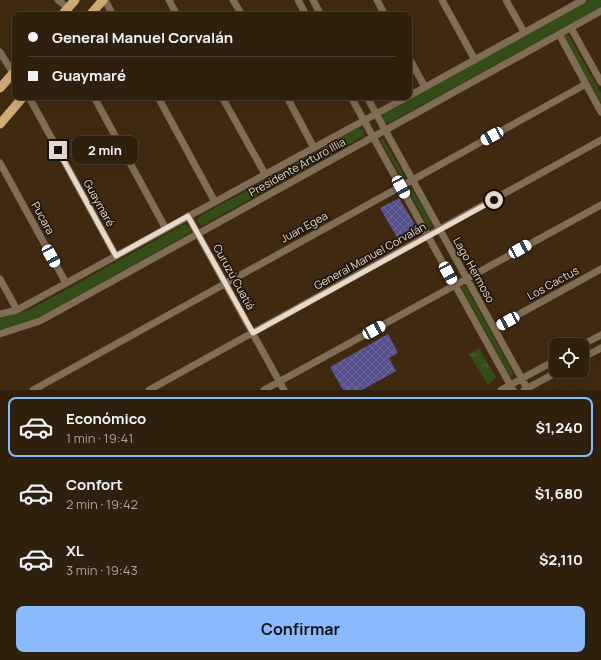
<!DOCTYPE html>
<html lang="es">
<head>
<meta charset="utf-8">
<style>
	:root { --surface:#2f200d; --page:#3b2d1b; --text:#f1f3f6; --muted:#a7a39d; --line:#4a3e2e; --accent:#8abafc }
	body { margin:0; font-family:Manrope,sans-serif; background:var(--page); color:var(--text); height:100vh; display:flex; flex-direction:column; font-size:15px; white-space:nowrap }
	* { box-sizing:border-box; margin:0 }
	p { font-size:13px; color:var(--muted) }
	.icon { flex:none; width:22px; height:22px; fill:none; stroke:currentColor; stroke-width:2; stroke-linecap:round; stroke-linejoin:round }
	.map { position:relative; height:390px; overflow:hidden }
	.side { display:flex; flex-direction:column; background:var(--surface); flex:1 }
	.side>* { flex:none }
	.banner { position:absolute; left:12px; top:12px; width:400px; height:88px; border-radius:8px; box-shadow:0 4px 16px #0002,0 0 0 1px var(--line); display:grid; align-content:center; height:88px; padding:0 16px; background:var(--surface) }
	.controls { position:absolute; left:549px; top:338px; display:grid; gap:8px }
	.controls a { display:grid; place-items:center; width:40px; height:40px; border-radius:8px; background:var(--surface); box-shadow:0 4px 16px #0002,0 0 0 1px var(--line); font-size:20px }
	.end { position:absolute; width:18px; height:18px; margin:-9px; border:5px solid #e6d9ca; background:#111; box-shadow:0 0 0 2px #111 }
	.from { border-radius:50% }
	.bubble { position:absolute; height:28px; border-radius:8px; background:var(--surface); box-shadow:0 4px 16px #0002,0 0 0 1px var(--line); font-size:13px; font-weight:700; line-height:28px; text-align:center }
	.car { position:absolute; width:12px; height:24px; margin:-12px -6px; border-radius:5px; box-shadow:0 0 3px 1px #0007; background:linear-gradient(#fff 24%,#345 0 40%,#fff 0 76%,#345 0 86%,#fff 0) }
	.banner b { display:flex; align-items:center; gap:14px; height:38px; font-size:15px }
	.banner b+b { border-top:1px solid var(--line) }
	.banner i { width:10px; height:10px; background:var(--text) }
	ul { padding:7px 0 0; list-style:none }
	li { display:flex; align-items:center; gap:12px; height:60px; margin:0 8px 6px; padding:0 8px; border:2px solid transparent; border-radius:8px }
	li div { flex:1 }
	li b { display:block; font-size:15px }
	li em { font-style:normal; font-weight:700 }
	li.on { border-color:var(--accent) }
	li>.icon { width:36px; height:36px; stroke-width:1.5 }
	.cta { display:flex; gap:8px; margin-top:auto; padding:8px 16px }
	.cta a { flex:1; height:46px; border-radius:8px; background:var(--accent); color:#111; font-size:16px; font-weight:700; line-height:46px; text-align:center }
	.map>svg:first-child { display:block }
</style>
</head>
<body>
<div class="map">
<svg width="601" height="390" viewBox="0 0 601 390">
	<defs>
		<pattern id="park-tufts" width="24" height="20" patternUnits="userSpaceOnUse"><rect width="24" height="20" fill="#344c15"/><path d="M3 7l-1-3M5 7V3M7 7l1-3M15 17l-1-3M17 17v-4M19 17l1-3" fill="none" stroke="#516536"/></pattern>
		<pattern id="building-cross-hatch" width="8" height="8" patternUnits="userSpaceOnUse"><rect width="8" height="8" fill="#56518d"/><path d="M0 0l8 8M0 8l8-8" fill="none" stroke="#6e699c"/></pattern>
	</defs>
	<rect width="100%" height="100%" fill="#3f2a11"/>
	<path fill="#344c15" d="M590 0H601V7L389 123 385 122 382 118 385 113Z
		M568 34 601 93V103L564 36Z
		M358 128 364 130V136L204 225 201 226 197 221 198 218 202 215Z
		M383 138 405 177 402 179 380 140Z
		M411 187 433 226 429 228 407 189Z
		M185 224 191 229 190 233 42 316 26 323 0 330V318L29 310Z
		M465 285 514 374 510 376 461 287Z"/>
	<path fill="url(#park-tufts)" d="M479 348 496 378 488 385 469 354Z"/>
	<path fill="url(#building-cross-hatch)" d="M399 198 418 230 399 241 380 208Z
		M388 334 398 353 389 358 396 371 362 390H343L330 367Z"/>
	<g fill="none" stroke-linecap="round" stroke-linejoin="round">
		<path stroke="#806d55" stroke-width="7" d="M58 0 68 8
			M105 0 113 15
			M169 0 177 15
			M233 0 242 15
			M298 0 306 15
			M313 0 321 15
			M377 0 385 15
			M442 0 475 60
			M506 0 524 32
			M571 28 601 82
			M559 34 601 112
			M0 52 13 73
			M409 58 425 87
			M409 96 583 0
			M29 97 116 256
			M94 97 166 229
			M158 97 215 202
			M222 97 265 174
			M287 97 314 148
			M351 97 513 390
			M367 97 528 390
			M0 163 66 283
			M188 216 284 390
			M0 279 17 310
			M0 314 17 310 407 97
			M494 328 601 269
			M0 334 40 321 601 11
			M582 345 601 335
			M582 358 601 348
			M33 390 586 84
			M149 390 601 140
			M264 390 601 205
			M501 390 556 360
			M524 390 559 371"/>
		<path stroke="#d0ab77" stroke-width="9" d="M62 15 75 0
			M90 15 103 0
			M0 88 15 71
			M0 124 23 97"/>
	</g>
	<g fill="none" stroke-linecap="round" stroke-linejoin="round">
		<path stroke="#e6d9ca" stroke-width="5" d="M58 150 116 256 188 216 253 333 494 200"/>
	</g>
	<g text-anchor="middle" stroke-width="3.5" stroke-linejoin="round" paint-order="stroke">
		<g font-size="11" fill="#e6d9ca" stroke="#1e150b">
			<text transform="translate(297 167) rotate(-29)" y="4">Presidente Arturo Illia</text>
			<text transform="translate(99 203) rotate(61)" y="4">Guaymaré</text>
			<text transform="translate(43 218) rotate(61)" y="4">Pucara</text>
			<text transform="translate(304 227) rotate(-29)" y="4">Juan Egea</text>
			<text transform="translate(370 256) rotate(-29)" y="4">General Manuel Corvalán</text>
			<text transform="translate(474 270) rotate(61)" y="4">Lago Hermoso</text>
			<text transform="translate(234 277) rotate(61)" y="4">Curuzú Cuatiá</text>
			<text transform="translate(553 283) rotate(-29)" y="4">Los Cactus</text>
		</g>
	</g>
</svg>
<div class="controls">
<a><svg class="icon" aria-label="locate" viewBox="0 0 24 24"><circle cx="12" cy="12" r="6"/><path d="M12 2v4M12 18v4M2 12h4M18 12h4"/></svg></a>
</div>
<i class="end from" style="left:494px;top:200px"></i>
<i class="end" style="left:58px;top:150px"></i>
<div class="bubble" style="left:72px;top:136px;width:66px">2 min</div>
<i class="car" style="left:492px;top:136px;rotate:241deg"></i>
<i class="car" style="left:401px;top:187px;rotate:151deg"></i>
<i class="car" style="left:520px;top:249px;rotate:61deg"></i>
<i class="car" style="left:51px;top:256px;rotate:151deg"></i>
<i class="car" style="left:448px;top:273px;rotate:151deg"></i>
<i class="car" style="left:508px;top:321px;rotate:241deg"></i>
<i class="car" style="left:374px;top:330px;rotate:61deg"></i>
<div class="banner">
<b><i class="from"></i>General Manuel Corvalán</b>
<b><i></i>Guaymaré</b>
</div>
</div>
<section class="side">
<ul>
<li class="on"><svg class="icon" aria-label="car" viewBox="0 0 24 24"><path d="M5 17H2v-5l4-1 3-4h7l3 4 3 1v5h-3M9 17h6M6 11h13"/><circle cx="7" cy="17" r="2"/><circle cx="17" cy="17" r="2"/></svg><div><b>Económico</b><p>1 min · 19:41</p></div><em>$1,240</em></li>
<li><svg class="icon" aria-label="car" viewBox="0 0 24 24"><path d="M5 17H2v-5l4-1 3-4h7l3 4 3 1v5h-3M9 17h6M6 11h13"/><circle cx="7" cy="17" r="2"/><circle cx="17" cy="17" r="2"/></svg><div><b>Confort</b><p>2 min · 19:42</p></div><em>$1,680</em></li>
<li><svg class="icon" aria-label="car" viewBox="0 0 24 24"><path d="M5 17H2v-5l4-1 3-4h7l3 4 3 1v5h-3M9 17h6M6 11h13"/><circle cx="7" cy="17" r="2"/><circle cx="17" cy="17" r="2"/></svg><div><b>XL</b><p>3 min · 19:43</p></div><em>$2,110</em></li>
</ul>
<div class="cta"><a>Confirmar</a></div>
</section>
</body>
</html>
